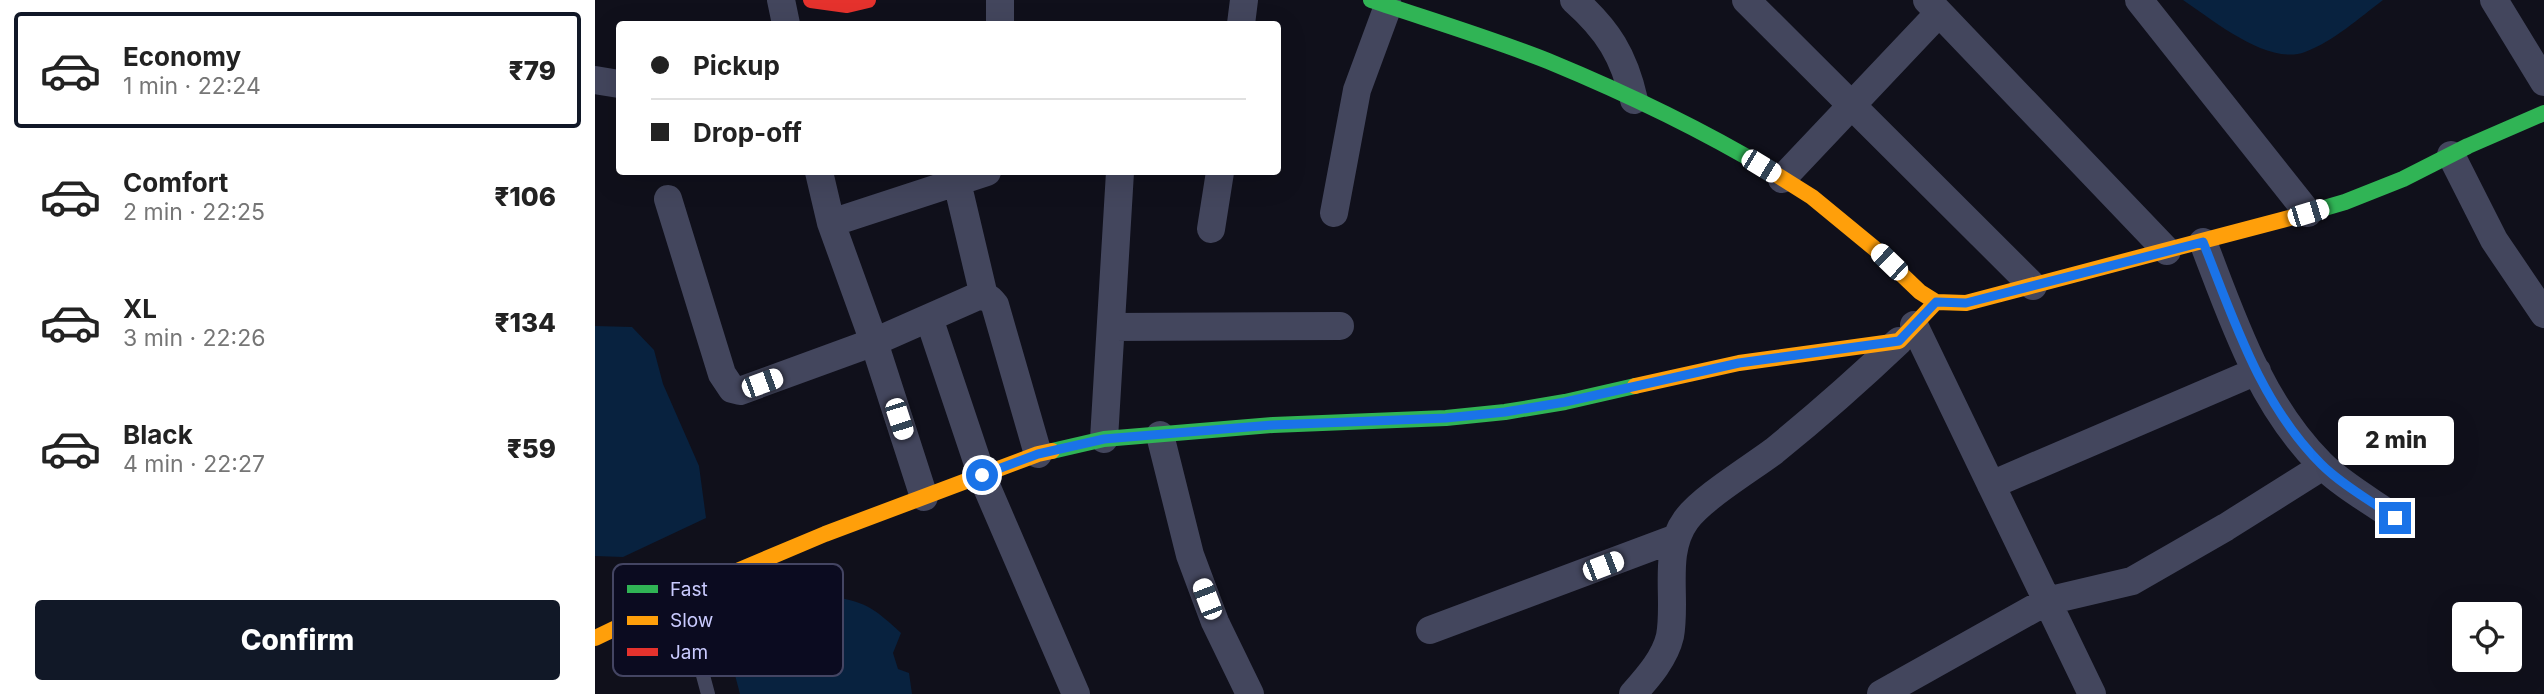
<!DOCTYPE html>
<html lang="en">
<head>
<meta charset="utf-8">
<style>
	:root { --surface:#fff; --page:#f6f6f6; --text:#222; --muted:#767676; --line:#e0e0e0; --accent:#111827 }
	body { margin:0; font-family:Inter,sans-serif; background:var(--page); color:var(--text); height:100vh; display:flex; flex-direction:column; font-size:26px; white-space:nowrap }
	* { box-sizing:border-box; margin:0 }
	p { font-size:23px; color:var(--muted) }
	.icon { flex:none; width:38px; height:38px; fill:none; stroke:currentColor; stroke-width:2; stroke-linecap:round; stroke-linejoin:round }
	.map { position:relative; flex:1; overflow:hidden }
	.sheet { display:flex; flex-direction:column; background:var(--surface); width:595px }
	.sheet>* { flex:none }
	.guide { position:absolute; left:21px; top:21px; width:665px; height:154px; border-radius:7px; box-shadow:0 7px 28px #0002; display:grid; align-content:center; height:154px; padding:0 35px; background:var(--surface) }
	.fabs { position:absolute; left:1857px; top:602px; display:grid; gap:14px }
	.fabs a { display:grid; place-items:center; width:70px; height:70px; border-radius:7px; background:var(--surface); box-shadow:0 7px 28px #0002; font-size:35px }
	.end { position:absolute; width:32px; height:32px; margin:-16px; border:9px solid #1a73e8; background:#fff; box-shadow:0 0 0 4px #fff }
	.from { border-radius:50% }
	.bubble { position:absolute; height:49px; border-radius:7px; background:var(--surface); box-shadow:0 7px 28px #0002; font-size:23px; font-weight:800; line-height:49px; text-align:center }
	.car { position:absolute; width:21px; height:42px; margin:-21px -10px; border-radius:9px; box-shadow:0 0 5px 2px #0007; background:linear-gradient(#fff 24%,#345 0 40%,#fff 0 76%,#345 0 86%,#fff 0) }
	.guide b { display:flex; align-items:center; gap:24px; height:66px; font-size:26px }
	.guide b+b { border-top:2px solid var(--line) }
	.guide i { width:18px; height:18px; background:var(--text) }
	ul { padding:12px 0 0; list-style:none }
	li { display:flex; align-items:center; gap:21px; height:116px; margin:0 14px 10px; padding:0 21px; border:4px solid transparent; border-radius:7px }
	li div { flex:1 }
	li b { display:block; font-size:26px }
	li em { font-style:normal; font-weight:800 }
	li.on { border-color:var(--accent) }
	li>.icon { width:63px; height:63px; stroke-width:1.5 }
	.cta { display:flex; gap:14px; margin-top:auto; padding:14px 35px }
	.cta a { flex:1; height:80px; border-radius:7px; background:var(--accent); color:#fff; font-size:28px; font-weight:800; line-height:80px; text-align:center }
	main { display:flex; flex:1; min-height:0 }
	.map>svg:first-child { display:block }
</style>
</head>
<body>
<main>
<section class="sheet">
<ul>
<li class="on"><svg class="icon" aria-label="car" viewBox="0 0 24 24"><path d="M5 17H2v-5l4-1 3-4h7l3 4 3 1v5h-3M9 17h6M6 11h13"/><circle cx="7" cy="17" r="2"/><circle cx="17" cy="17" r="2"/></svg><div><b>Economy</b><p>1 min · 22:24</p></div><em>₹79</em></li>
<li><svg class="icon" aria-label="car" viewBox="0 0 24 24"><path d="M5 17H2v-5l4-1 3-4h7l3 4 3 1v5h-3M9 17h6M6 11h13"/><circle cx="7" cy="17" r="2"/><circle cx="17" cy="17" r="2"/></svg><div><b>Comfort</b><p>2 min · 22:25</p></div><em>₹106</em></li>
<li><svg class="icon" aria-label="car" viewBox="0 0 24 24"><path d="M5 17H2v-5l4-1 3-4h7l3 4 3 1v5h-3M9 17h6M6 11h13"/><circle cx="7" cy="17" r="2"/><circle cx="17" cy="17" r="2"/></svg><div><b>XL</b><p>3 min · 22:26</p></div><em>₹134</em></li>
<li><svg class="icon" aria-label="car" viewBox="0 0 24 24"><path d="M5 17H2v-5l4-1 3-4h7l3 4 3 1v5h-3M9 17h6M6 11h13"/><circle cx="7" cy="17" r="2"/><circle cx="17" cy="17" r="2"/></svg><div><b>Black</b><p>4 min · 22:27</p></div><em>₹59</em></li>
</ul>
<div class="cta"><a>Confirm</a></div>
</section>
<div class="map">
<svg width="1949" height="694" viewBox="0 0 1949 694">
	<rect width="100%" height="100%" fill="#10101b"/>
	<path fill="#08223f" d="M1588 0H1788C1764 18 1739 41 1710 52 1673 66 1618 20 1588 0Z
		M0 326 37 327 59 350 68 384 104 466 111 518 28 557 0 556Z
		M239 597C272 602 281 610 306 633L298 653 303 669 314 673 317 694H145L131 641Z"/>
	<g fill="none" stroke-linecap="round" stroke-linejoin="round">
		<path stroke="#43465d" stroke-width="14" d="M87 597 113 694"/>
		<path stroke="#43465d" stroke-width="28" d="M186 0 191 24
			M405 0V24
			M979 0C1013 30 1029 56 1039 100
			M1151 0 1438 286
			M1332 0 1572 251
			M1544 0 1713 213
			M1899 0 1949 82
			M646 24 649 0
			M0 80 24 84
			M1856 155 1899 240 1949 314
			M224 172 236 223 279 342 329 497
			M1187 179 1344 13
			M362 182 389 296
			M73 199 127 374 137 389 145 391 279 342 381 297C391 295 394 297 400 305L443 454
			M739 213 762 90 793 6
			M236 223 392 172
			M616 229 625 172
			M1608 242C1638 320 1665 403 1726 464 1747 485 1776 501 1800 518
			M334 318 387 476 481 694
			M1319 325 1497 694
			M516 327 745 326
			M565 435 595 555 620 622 655 694
			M509 439 525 172
			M1396 485 1662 371
			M835 630 1081 538
			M1038 694C1053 677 1070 658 1075 636 1082 598 1067 553 1091 520 1107 498 1155 469 1179 451 1222 416 1264 379 1304 341
			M1286 694 1452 601 1537 581 1631 527 1728 466"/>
		<path stroke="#30b455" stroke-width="16" d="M776 0C835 20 895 38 953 61 1028 92 1104 128 1174 170
			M1702 216 1750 202 1808 179 1873 146 1949 113
			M457 451 509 439 678 425 851 418 910 412 970 402 1040 386"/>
		<path stroke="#ff9f0a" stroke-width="16" d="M1174 170 1217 197 1279 248 1325 292 1341 302 1371 303 1702 216
			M1040 386 1144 363 1304 341 1341 302
			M0 638 123 579 230 534 443 454 457 451"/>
		<path stroke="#e5322d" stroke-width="16" d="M216 0 252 5 273 0"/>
	</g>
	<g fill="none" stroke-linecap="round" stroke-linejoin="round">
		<path stroke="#1a73e8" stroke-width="9" d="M387 475 443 454 509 439 678 425 851 418 910 412 970 402 1144 363 1304 341 1341 302 1371 303 1608 242C1639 320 1665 403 1726 464 1747 485 1776 501 1800 518"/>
	</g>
	<rect x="18" y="564" width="230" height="112" rx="10" fill="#0b0b20" stroke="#444563" stroke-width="2"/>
	<rect x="32" y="585" width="31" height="8" fill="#30b455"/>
	<rect x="32" y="616" width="31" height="9" fill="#ff9f0a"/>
	<rect x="32" y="648" width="31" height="8" fill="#e5322d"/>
	<g font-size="19" fill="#cacbff">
		<text x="75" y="596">Fast</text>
		<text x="75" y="627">Slow</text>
		<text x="75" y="659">Jam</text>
	</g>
</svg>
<div class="fabs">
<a><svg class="icon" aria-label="locate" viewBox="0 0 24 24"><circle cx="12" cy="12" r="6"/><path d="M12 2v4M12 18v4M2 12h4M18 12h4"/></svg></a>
</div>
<i class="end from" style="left:387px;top:475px"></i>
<i class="end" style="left:1800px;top:518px"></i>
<div class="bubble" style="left:1743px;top:416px;width:116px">2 min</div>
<i class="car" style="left:1166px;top:166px;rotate:121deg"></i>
<i class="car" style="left:1713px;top:213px;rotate:73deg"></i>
<i class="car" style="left:1294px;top:262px;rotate:314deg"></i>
<i class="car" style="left:167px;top:383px;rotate:70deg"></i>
<i class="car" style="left:304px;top:419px;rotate:162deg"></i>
<i class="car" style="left:1008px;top:566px;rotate:69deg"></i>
<i class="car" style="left:612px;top:599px;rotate:339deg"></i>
<div class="guide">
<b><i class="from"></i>Pickup</b>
<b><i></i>Drop-off</b>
</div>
</div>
</main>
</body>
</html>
